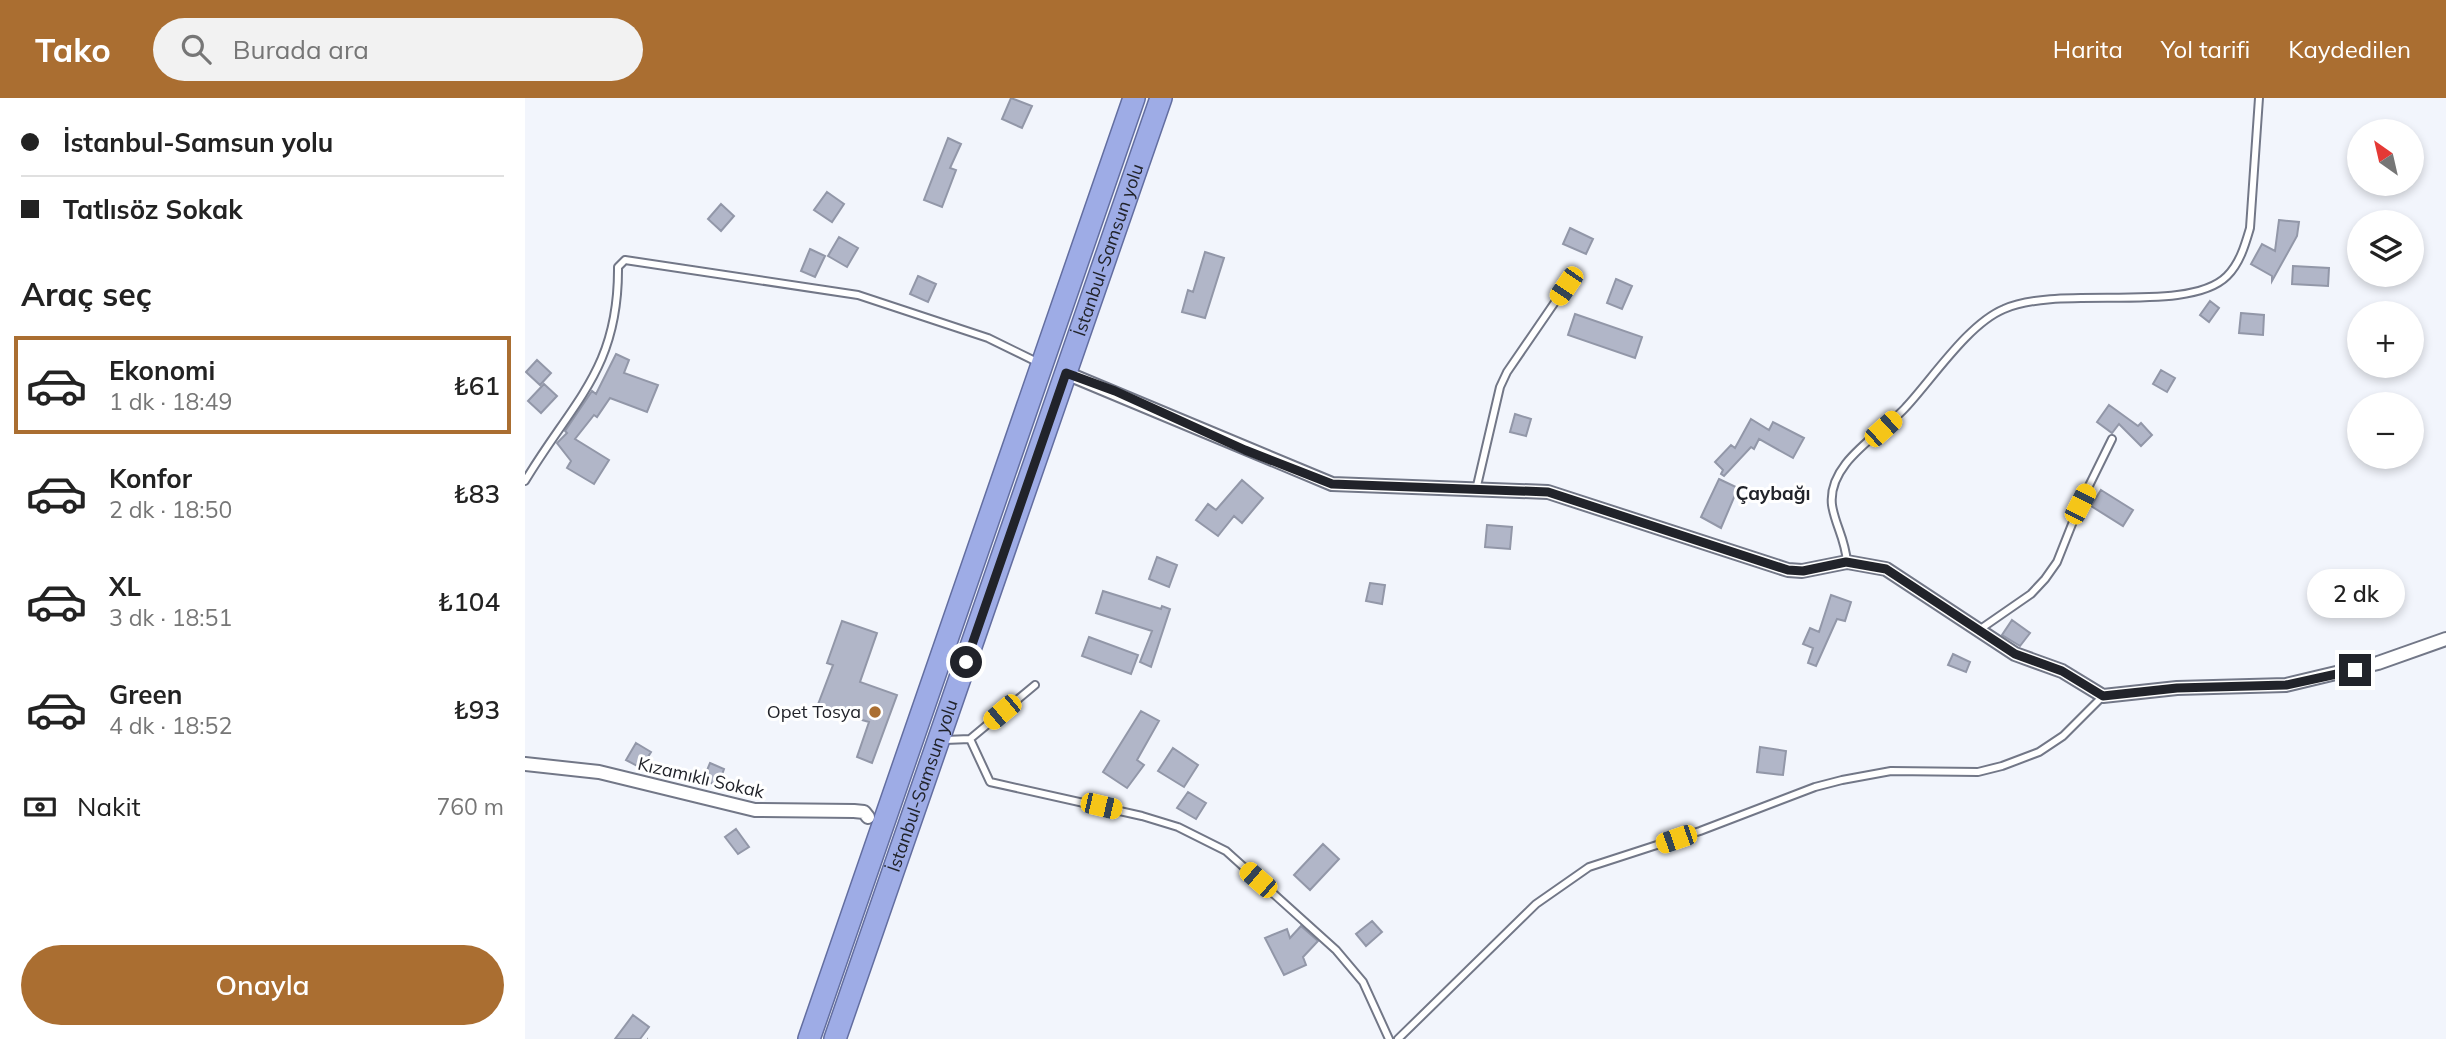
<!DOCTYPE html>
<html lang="tr">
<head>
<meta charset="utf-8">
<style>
	:root { --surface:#fff; --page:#f2f2f2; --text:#222; --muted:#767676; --line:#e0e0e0; --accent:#aa6e31 }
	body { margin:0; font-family:Mulish,sans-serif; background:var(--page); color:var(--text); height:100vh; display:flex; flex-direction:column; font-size:26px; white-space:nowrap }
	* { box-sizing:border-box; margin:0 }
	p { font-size:23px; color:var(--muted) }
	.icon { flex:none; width:38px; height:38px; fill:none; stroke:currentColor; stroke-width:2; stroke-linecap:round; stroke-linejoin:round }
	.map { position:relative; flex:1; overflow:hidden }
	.drawer { display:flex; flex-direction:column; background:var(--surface); width:525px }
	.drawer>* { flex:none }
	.banner { display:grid; align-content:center; height:154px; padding:0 21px; background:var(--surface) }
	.needle { width:46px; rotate:326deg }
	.buttons { position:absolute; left:1822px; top:21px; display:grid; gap:14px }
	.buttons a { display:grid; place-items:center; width:77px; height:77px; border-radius:50%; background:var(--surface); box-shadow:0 4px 10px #0003; font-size:35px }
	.end { position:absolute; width:32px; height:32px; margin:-16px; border:9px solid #21232a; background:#fff; box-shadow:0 0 0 4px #fff }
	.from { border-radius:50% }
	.bubble { position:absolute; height:49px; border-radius:24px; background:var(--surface); box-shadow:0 4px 10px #0003; font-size:23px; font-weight:600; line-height:49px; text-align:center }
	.car { position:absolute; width:21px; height:42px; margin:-21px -10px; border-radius:9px; box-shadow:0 0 5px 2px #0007; background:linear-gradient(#f5c518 24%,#345 0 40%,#f5c518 0 76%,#345 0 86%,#f5c518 0) }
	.banner b { display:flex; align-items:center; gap:24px; height:66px; font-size:26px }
	.banner b+b { border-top:2px solid var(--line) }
	.banner i { width:18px; height:18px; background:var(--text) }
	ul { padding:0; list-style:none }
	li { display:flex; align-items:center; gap:21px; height:98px; margin:0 14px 10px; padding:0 7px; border:4px solid transparent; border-radius:0px }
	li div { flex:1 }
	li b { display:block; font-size:26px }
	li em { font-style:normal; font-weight:600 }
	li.active { border-color:var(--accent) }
	li>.icon { width:63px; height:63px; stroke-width:1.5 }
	h2 { padding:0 21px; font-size:32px; line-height:84px }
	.pay { display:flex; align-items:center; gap:18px; height:77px; padding:0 21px; font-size:26px }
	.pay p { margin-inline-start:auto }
	.action { display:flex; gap:14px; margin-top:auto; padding:14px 21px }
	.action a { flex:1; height:80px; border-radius:42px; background:var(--accent); color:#fff; font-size:28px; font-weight:600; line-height:80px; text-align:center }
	header { display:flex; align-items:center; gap:42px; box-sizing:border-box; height:98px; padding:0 35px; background:var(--accent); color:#fff }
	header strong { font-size:33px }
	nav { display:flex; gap:38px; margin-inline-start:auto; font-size:24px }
	.search { width:490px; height:63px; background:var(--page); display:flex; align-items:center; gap:18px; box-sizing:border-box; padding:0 24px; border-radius:38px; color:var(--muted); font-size:26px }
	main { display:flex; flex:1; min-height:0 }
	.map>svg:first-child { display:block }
</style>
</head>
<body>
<header>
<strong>Tako</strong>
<div class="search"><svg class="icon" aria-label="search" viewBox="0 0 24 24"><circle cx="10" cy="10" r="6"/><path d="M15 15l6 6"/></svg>Burada ara</div>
<nav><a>Harita</a><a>Yol tarifi</a><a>Kaydedilen</a></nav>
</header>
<main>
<section class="drawer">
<div class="banner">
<b><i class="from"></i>İstanbul-Samsun yolu</b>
<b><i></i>Tatlısöz Sokak</b>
</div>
<h2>Araç seç</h2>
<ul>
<li class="active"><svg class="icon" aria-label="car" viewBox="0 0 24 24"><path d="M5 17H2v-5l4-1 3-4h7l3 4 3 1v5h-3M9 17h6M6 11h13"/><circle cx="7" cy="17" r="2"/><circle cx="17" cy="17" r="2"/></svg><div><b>Ekonomi</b><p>1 dk · 18:49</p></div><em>₺61</em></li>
<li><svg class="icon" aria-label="car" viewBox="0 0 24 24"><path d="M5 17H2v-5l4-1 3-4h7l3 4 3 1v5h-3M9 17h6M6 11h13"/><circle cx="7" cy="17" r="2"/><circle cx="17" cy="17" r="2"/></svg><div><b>Konfor</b><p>2 dk · 18:50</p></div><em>₺83</em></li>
<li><svg class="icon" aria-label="car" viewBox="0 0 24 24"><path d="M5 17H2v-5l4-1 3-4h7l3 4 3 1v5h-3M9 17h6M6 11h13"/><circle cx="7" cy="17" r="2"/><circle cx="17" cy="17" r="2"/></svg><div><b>XL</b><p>3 dk · 18:51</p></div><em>₺104</em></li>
<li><svg class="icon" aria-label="car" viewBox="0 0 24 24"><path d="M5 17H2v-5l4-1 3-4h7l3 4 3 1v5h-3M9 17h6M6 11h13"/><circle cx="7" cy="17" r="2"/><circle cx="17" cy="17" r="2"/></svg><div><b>Green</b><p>4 dk · 18:52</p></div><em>₺93</em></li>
</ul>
<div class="pay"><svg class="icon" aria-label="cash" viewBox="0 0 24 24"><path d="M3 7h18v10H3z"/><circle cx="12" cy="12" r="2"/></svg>Nakit<p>760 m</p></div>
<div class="action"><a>Onayla</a></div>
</section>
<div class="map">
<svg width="1921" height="941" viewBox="0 0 1921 941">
	<rect width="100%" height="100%" fill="#f2f5fc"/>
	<path fill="#b1b6c8" stroke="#9297a8" stroke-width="2" d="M486 0 507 8 497 30 477 21Z
		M423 40 436 46 425 70 431 72 417 109 399 102Z
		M302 94 319 106 307 124 289 112Z
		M196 106 209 118 196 133 183 121Z
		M1754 122 1774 124 1772 138 1747 183V178L1726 166 1737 146 1750 153Z
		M1045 130 1068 141 1061 156 1038 146Z
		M314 139 333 150 322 169 303 158Z
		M285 151 300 158 290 179 276 173Z
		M680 154 699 160 680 220 657 214 663 192 668 194Z
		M1768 168 1804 170 1803 188 1767 186Z
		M393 178 411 186 403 204 385 196Z
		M1091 181 1107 188 1097 211 1082 205Z
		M1685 203 1694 210 1684 224 1675 217Z
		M1716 215 1739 217 1738 237 1714 235Z
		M1050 216 1117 239 1110 260 1043 237Z
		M91 256 104 262 99 275 133 287 122 314 85 300 72 319 69 317 50 341 84 362 69 386 42 370 46 363 32 345 42 335 40 333 67 293 71 296Z
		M12 262 26 275 15 287 1 274Z
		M1636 272 1650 280 1642 294 1628 286Z
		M19 286 32 298 16 315 3 303Z
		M1584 307 1613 328 1616 325 1627 337 1616 348 1594 326 1587 335 1572 324Z
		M990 316 1006 321 1001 338 985 334Z
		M1226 321 1244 332 1248 324 1279 340 1268 360 1234 341 1229 351 1226 349 1199 378 1196 376 1198 372 1190 364 1206 347 1210 350Z
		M1194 381 1213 390 1196 430 1176 419Z
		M717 382 738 400 717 425 709 418 693 438 671 422 683 406 691 412Z
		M1576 392 1608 412 1598 428 1566 408Z
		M962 427 987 429 985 451 960 449Z
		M632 459 652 467 644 489 624 481Z
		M845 485 860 487 857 506 841 503Z
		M578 493 636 511 637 508 645 511 626 569 615 564 627 533 571 515Z
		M1306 497 1326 504 1320 523 1312 521 1291 568 1283 565 1288 550 1278 546 1285 530 1294 534Z
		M1487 522 1505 535 1495 548 1477 537Z
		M317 523 352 535 335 584 372 597 347 665 332 659 344 624 292 609 308 567 302 565Z
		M564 539 613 557 606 576 557 558Z
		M1428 556 1445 564 1441 574 1423 567Z
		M616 613 634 623 612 662 619 667 602 690 578 674Z
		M111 645 126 654 116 670 101 662Z
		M1235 649 1261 653 1258 677 1232 674Z
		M648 650 673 667 659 689 633 673Z
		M185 665 199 671 193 688 178 682Z
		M663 694 681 705 671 721 652 710Z
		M211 731 224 749 213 756 200 739Z
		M798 746 814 761 785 792 769 777Z
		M847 823 857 834 841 848 831 836Z
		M776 828 793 843 778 859 781 867 759 877 740 840 762 831 765 840Z
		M108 917 124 929 115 941H90Z"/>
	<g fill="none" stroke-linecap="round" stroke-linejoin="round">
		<g stroke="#727787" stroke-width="10">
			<path id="service" d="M0 383C48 303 94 271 93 169L100 162 333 197 463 240 512 264
				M951 392 975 289 982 274 1041 188
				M1322 464C1320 440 1310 427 1307 407 1302 364 1357 336 1381 309 1408 280 1443 226 1479 211 1535 186 1663 217 1702 178 1715 165 1720 147 1725 130L1734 0
				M1454 532 1506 496 1520 481 1532 464 1555 406 1587 341
				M445 641 465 684 617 718 653 729 701 753 811 852 838 884 864 941
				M420 642 445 641 510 587
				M873 941 1011 806 1064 769 1175 733 1290 689 1317 682 1366 673 1453 674 1477 668 1514 654 1538 638 1578 598"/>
		</g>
		<g stroke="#727787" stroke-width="16">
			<path id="minor" d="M541 275 807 386 1023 394 1263 472 1277 473 1322 464 1361 471 1490 556 1537 573 1578 598 1652 590 1761 587 1853 565 1921 541
				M0 666 74 674 230 712 329 713 339 714 343 719"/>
		</g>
		<g stroke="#636ea0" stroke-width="24">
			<g id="trunk">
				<path d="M284 941 609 0"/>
				<path id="s1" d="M310 941 636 0"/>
			</g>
		</g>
		<path stroke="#abaeb5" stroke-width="2.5" stroke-dasharray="2 5" stroke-linecap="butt" d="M122 941H123"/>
		<use href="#service" stroke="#fff" stroke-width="6"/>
		<use href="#minor" stroke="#fff" stroke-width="12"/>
		<use href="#trunk" stroke="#9eace6" stroke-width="21"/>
	</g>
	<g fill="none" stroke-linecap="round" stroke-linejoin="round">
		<path stroke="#21232a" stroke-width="9" d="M441 564 541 275 590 293 720 352 807 386 1023 394 1263 472 1278 473 1321 464 1361 471 1490 556 1537 573 1578 598 1652 590 1761 587 1830 572"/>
	</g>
	<circle fill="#aa6e31" stroke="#fff" stroke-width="2.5" cx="350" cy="614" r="7"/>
	<g text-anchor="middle" stroke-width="6" stroke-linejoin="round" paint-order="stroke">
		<g font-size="18" fill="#21232a" stroke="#fff">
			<text dy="6" stroke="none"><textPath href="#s1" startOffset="835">İstanbul-Samsun yolu</textPath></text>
			<text transform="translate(176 680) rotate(13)" y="6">Kızamıklı Sokak</text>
			<text dy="6" stroke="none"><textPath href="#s1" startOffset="268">İstanbul-Samsun yolu</textPath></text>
		</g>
		<g font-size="18" fill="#21232a" stroke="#fff" text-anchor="end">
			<text x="336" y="620">Opet Tosya</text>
		</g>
		<g font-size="19" font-weight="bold" fill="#21232a" stroke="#fff">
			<text x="1248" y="402">Çaybağı</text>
		</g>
	</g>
</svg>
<div class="buttons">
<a><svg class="needle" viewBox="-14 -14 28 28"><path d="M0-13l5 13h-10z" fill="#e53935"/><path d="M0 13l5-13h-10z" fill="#767676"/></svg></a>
<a><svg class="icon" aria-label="layers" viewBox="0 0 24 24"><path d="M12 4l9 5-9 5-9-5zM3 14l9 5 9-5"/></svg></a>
<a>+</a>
<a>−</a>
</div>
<i class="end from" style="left:441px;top:564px"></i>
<i class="end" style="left:1830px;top:572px"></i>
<div class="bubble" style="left:1782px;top:471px;width:98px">2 dk</div>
<i class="car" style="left:1041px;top:188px;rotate:214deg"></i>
<i class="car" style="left:1358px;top:331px;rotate:48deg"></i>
<i class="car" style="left:1555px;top:406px;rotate:27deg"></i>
<i class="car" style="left:477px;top:614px;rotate:230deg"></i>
<i class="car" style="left:576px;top:708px;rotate:103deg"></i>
<i class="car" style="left:1151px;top:741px;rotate:251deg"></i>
<i class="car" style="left:733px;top:782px;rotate:311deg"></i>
</div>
</main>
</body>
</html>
